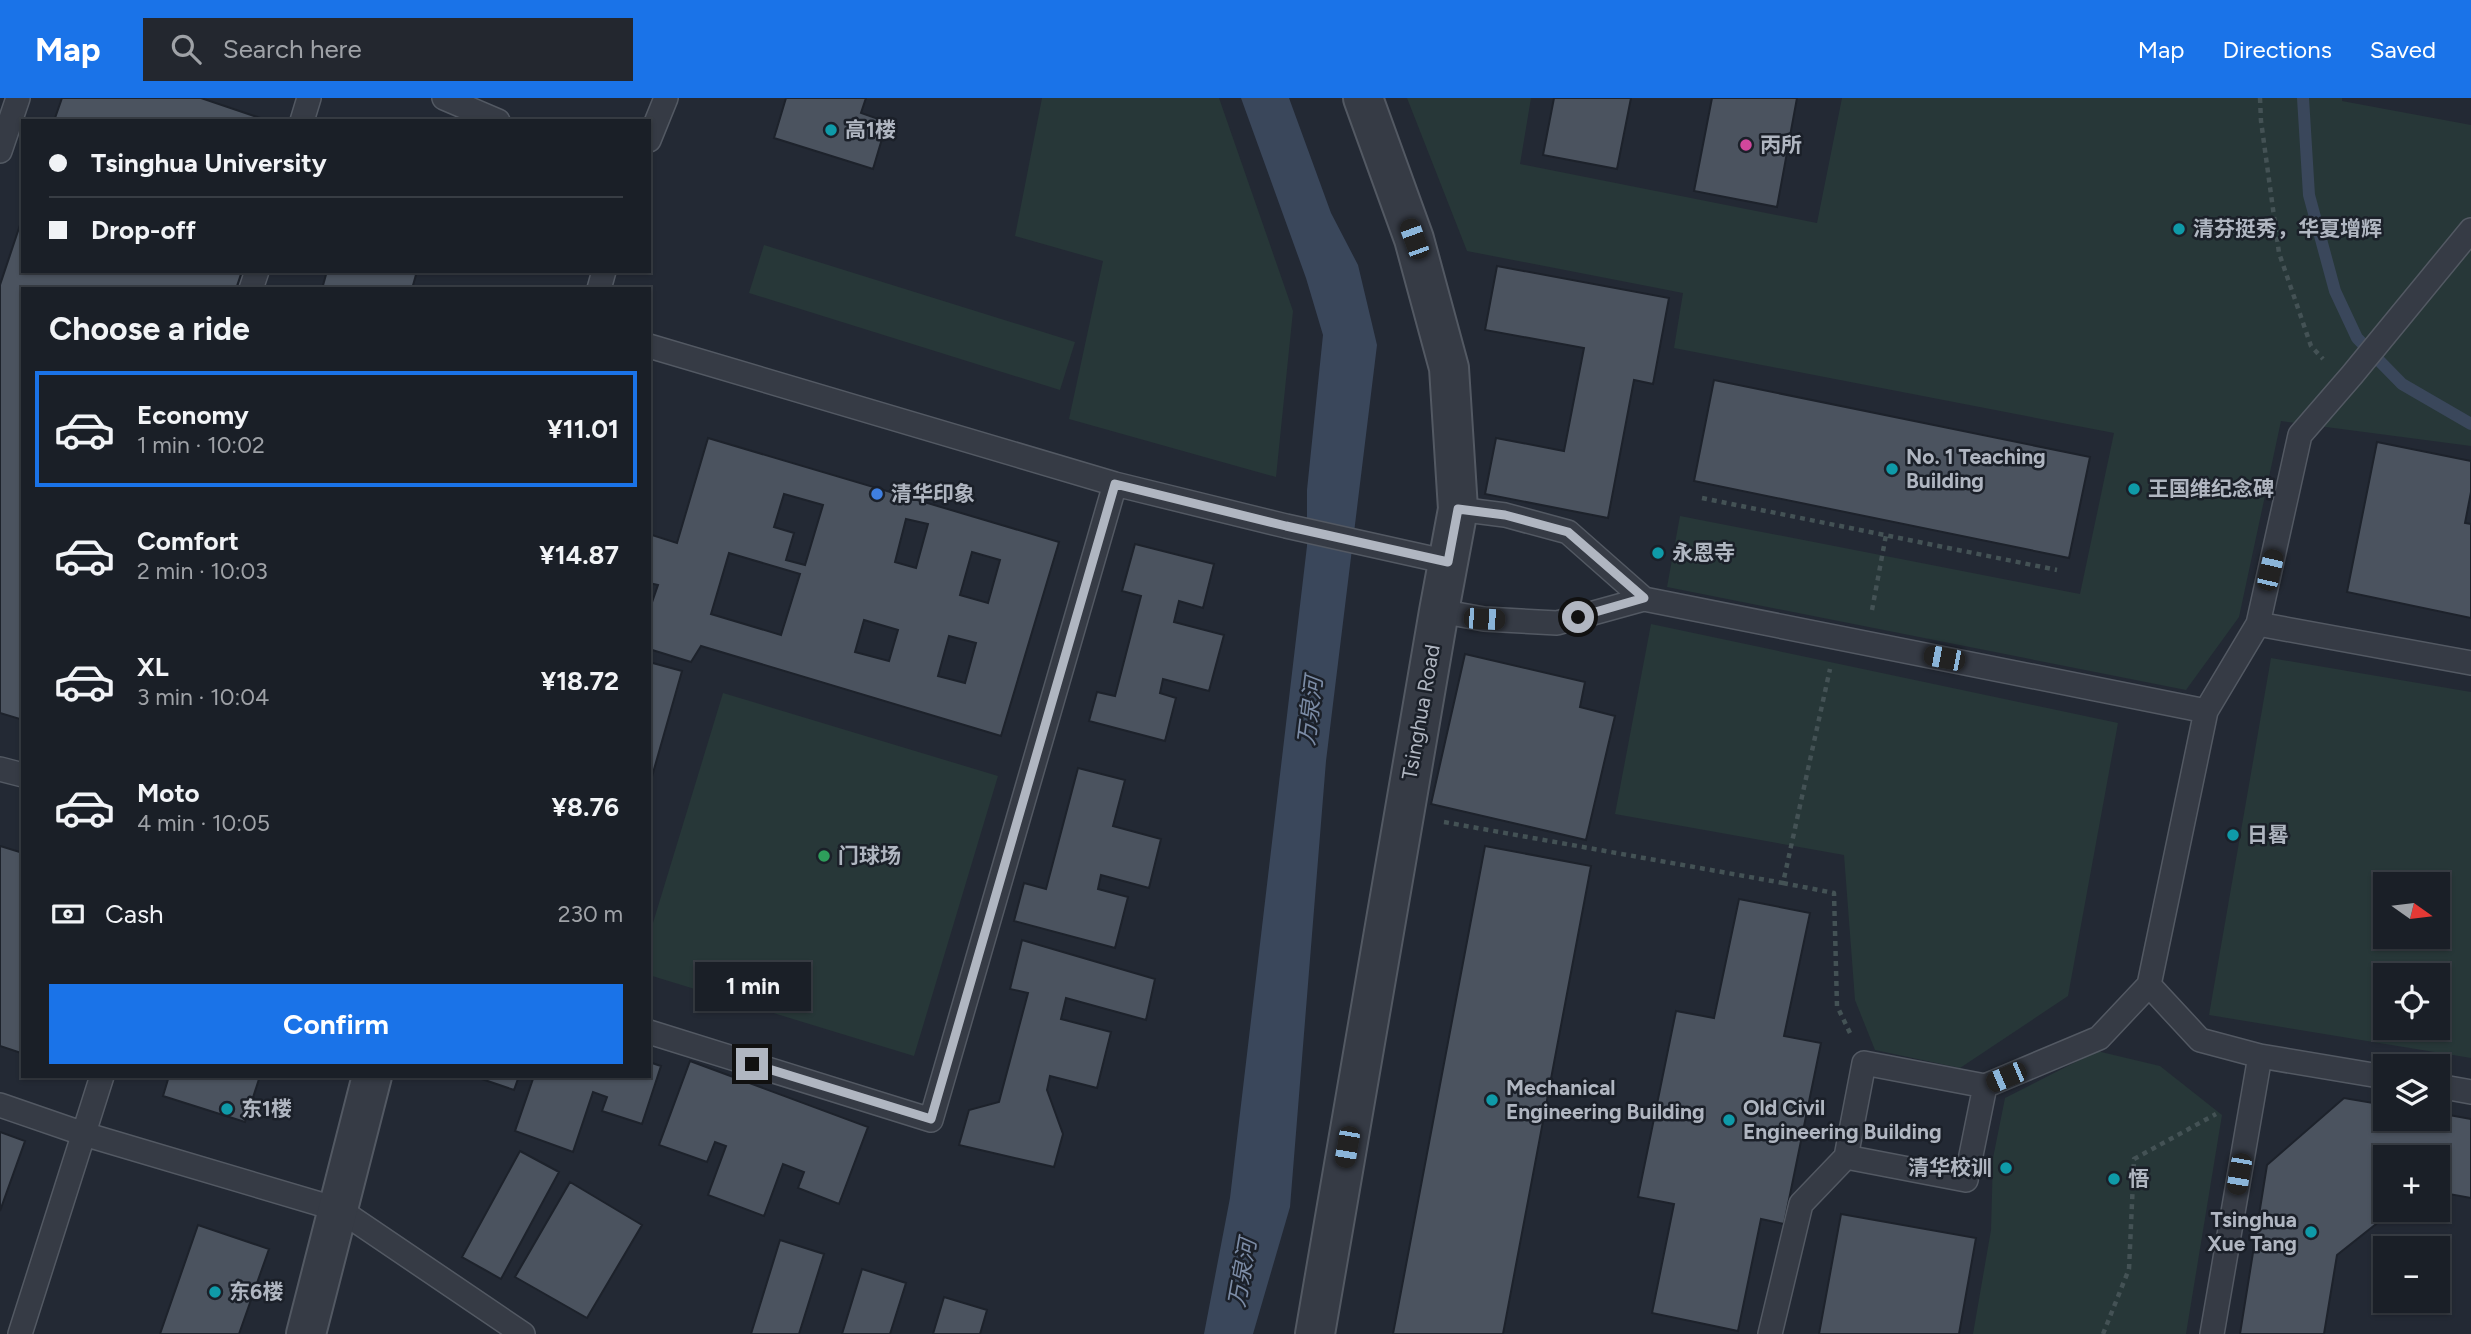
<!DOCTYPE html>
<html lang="en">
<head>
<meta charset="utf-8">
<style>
	:root { --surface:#1a1f27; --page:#23272f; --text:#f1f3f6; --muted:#9fa2a7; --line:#383d44; --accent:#1a73e8 }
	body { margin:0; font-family:Figtree,"Noto Sans SC",sans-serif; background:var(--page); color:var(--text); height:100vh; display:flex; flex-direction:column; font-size:26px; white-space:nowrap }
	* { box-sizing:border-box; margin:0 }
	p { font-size:23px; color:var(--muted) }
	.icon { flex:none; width:38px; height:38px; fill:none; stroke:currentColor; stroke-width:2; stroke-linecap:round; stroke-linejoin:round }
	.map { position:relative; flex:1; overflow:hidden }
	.side { position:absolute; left:21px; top:189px; width:630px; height:791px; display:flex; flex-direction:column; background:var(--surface); border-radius:0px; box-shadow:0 2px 5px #0004,0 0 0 2px var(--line) }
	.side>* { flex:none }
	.hud { position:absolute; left:21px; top:21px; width:630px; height:154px; border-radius:0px; box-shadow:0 2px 5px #0004,0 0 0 2px var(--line); display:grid; align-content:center; height:154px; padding:0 28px; background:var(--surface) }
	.needle { width:46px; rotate:104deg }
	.controls { position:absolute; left:2373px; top:774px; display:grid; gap:14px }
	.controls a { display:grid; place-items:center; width:77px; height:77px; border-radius:0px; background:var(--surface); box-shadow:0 2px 5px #0004,0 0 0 2px var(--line); font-size:35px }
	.end { position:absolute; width:32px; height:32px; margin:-16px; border:9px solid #b0b6c1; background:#111; box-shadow:0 0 0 4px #111 }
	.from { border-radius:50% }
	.bubble { position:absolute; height:49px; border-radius:0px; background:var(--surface); box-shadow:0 2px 5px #0004,0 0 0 2px var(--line); font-size:23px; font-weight:700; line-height:49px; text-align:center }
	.car { position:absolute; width:21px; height:42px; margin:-21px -10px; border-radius:9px; box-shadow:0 0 5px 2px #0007; background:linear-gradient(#222 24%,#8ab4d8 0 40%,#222 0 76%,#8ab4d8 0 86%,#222 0) }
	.hud b { display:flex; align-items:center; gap:24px; height:66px; font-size:26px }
	.hud b+b { border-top:2px solid var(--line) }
	.hud i { width:18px; height:18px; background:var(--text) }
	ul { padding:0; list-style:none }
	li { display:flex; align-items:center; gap:21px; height:116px; margin:0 14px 10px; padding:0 14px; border:4px solid transparent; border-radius:0px }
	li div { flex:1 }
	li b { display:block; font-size:26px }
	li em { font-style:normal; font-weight:700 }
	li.selected { border-color:var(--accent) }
	li>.icon { width:63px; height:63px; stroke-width:1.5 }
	h2 { padding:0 28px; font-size:32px; line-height:84px }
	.pay { display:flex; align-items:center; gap:18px; height:77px; padding:0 28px; font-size:26px }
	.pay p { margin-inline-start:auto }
	.primary-button { display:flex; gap:14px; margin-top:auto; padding:14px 28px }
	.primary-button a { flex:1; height:80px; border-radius:0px; background:var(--accent); color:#fff; font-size:28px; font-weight:700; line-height:80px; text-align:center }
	header { display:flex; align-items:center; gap:42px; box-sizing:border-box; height:98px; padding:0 35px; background:var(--accent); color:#fff }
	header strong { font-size:33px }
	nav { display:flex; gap:38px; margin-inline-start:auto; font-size:24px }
	.search { width:490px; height:63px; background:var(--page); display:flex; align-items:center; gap:18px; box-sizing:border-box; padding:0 24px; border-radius:0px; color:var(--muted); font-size:26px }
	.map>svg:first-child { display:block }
</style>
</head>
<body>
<header>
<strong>Map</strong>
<div class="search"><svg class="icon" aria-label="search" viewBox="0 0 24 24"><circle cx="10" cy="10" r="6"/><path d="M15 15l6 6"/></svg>Search here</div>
<nav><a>Map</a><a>Directions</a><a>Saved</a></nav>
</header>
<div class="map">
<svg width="2471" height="1236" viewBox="0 0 2471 1236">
	<rect width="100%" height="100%" fill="#232934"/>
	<path fill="#273738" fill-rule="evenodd" d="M1042 0H1219L1293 213 1276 379 1069 321 1103 163 1015 138Z
		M1407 0H1531L1520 66 1817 125 1842 0H2342V3L2471 27V348L2281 323 2239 519 2186 592 1667 489 1680 418 2080 496 2114 335 1674 250 1683 195 1467 153Z
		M764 147 1075 244 1060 292 749 195Z
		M1651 526 2118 625 2068 898 1960 970 1875 952 1855 902 1844 757 1615 716Z
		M2271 560 2471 594V960L2209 917ZM2385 786H2438V838H2385ZM2385 877H2438V929H2385Z
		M723 595 998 678 914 958 649 877V838Z
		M2097 953 2160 968 2222 1017 2186 1236H1973L1991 1132 1993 1060 2005 1000Z"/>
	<path fill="#3a475b" d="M1241 0H1289L1331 115 1358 167 1377 247 1326 663 1290 1109 1253 1236H1204L1230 1100 1307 448V392L1323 237 1306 180Z"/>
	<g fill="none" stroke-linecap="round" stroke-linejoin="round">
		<path stroke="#3a475b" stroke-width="12" d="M2303 0 2309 97 2335 193 2357 240 2402 286 2471 326"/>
	</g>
	<path fill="#4b535f" stroke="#1d222b" stroke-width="2" fill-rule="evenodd" d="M62 0H201L269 23H54Z
		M786 0H866L861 15 887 24 873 71 774 40Z
		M1554 0H1631L1617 71 1543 57Z
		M1712 0H1797L1777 109 1694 93Z
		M23 118V173H242L236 191H23V622L0 615V187Z
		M1497 168 1669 200 1653 286 1634 282 1608 420 1485 396 1496 340 1564 353 1584 250 1485 232Z
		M327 173H417L412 191H322Z
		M1714 282 2090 359 2069 460 1694 383Z
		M708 340 1059 444 1001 638 701 548 691 564 649 551V513L658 487 649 485V436L677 445ZM784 396 823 407 805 467 786 462 794 435 774 429ZM906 421 928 426 916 470 895 464ZM972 454 1000 462 988 505 960 497ZM729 455 800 476 781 537 711 516ZM864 522 898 532 889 563 855 554ZM949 538 976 545 965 585 938 578Z
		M2377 344 2471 363V394L2465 425 2471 426V520L2347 494Z
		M1135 446 1214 466 1203 510 1179 503 1174 524 1224 537 1209 593 1163 581 1160 595 1176 600 1165 643 1089 623 1097 594 1115 598 1141 498 1122 493Z
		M1465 556 1585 584 1580 609 1615 618 1586 742 1431 706Z
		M649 564 682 573 649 689Z
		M1078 670 1125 682 1113 728 1161 741 1149 790 1101 777 1098 791 1128 799 1115 850 1014 823 1024 785 1046 791Z
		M0 748 23 755V949L21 955 0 948Z
		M1485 748 1591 768 1503 1236H1393Z
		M1739 801 1810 815 1784 938 1821 945 1784 1126 1761 1121 1738 1233 1652 1215 1674 1106 1638 1099 1676 913 1714 920Z
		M1022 842 1155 881 1146 922 1066 900 1061 921 1111 934 1097 990 1050 978 1047 992 1063 1036 1054 1069 959 1047 969 1012 999 1004 1028 895 1010 891Z
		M690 963 868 1029 839 1106 798 1090 804 1074 783 1066 764 1118 708 1097 726 1048 715 1044 707 1064 659 1047Z
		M649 964 661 968 642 1026 602 1013 607 999 593 994 573 1054 515 1033 534 978H649Z
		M169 978H260L245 1024 163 998Z
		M473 978H519L514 992Z
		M2344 1000 2385 1007V1020H2438V1015L2471 1021V1100L2438 1094V1059H2385V1111H2395L2337 1157 2324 1236H2240L2267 1067Z
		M0 1034 25 1043 0 1113Z
		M520 1053 559 1074 501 1181 462 1159Z
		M570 1084 642 1127 587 1220 515 1179Z
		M1841 1116 1976 1140 1959 1236H1819Z
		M198 1127 269 1151 239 1236H160Z
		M780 1142 824 1156 799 1236H751Z
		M862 1171 906 1185 890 1236H842Z
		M944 1199 987 1212 980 1236H933Z"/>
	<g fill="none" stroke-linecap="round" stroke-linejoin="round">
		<g stroke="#535963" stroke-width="26">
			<path id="service" d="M444 0 498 23
				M302 23 309 0
				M649 42 666 0
				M0 53 18 0
				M251 191 257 173
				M599 191 604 173
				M649 248 1115 386 1286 428 1448 464
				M1458 411 1505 417 1568 434 1644 501
				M1439 513 1484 521 1557 525 1644 501 2206 613
				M2258 526 2471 565
				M0 671 23 677
				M649 934 931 1022 1115 386
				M2385 979 2260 958 2200 942 2149 887 2206 613 2258 526 2300 337 2352 277 2471 132
				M2438 988 2471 994
				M0 1007 84 1036 340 1112 523 1236
				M1846 1059 1966 1082 1985 988
				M20 1236 102 978
				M1770 1236 1801 1106 1846 1059 1864 965 1985 988 2099 940 2149 887
				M2212 1236 2260 958"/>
		</g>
		<g stroke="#535963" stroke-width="42">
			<path id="minor" d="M306 1236 372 978
				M1315 1236 1439 513 1458 411 1449 270 1414 141 1363 0"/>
		</g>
		<path stroke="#445255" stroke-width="4.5" stroke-dasharray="5 5" stroke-linecap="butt" d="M2260 0 2261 23 2279 155 2311 248 2323 261
			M1702 400 2057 472
			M1872 512 1886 437
			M1444 724 1783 785 1830 571
			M1783 785 1834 795 1837 908 1850 935
			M2103 1236 2129 1171 2134 1061 2216 1016"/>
		<use href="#service" stroke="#363b45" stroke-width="23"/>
		<use href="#minor" stroke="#363b45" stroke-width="38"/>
	</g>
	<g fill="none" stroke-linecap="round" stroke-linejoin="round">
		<path stroke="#b0b6c1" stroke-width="9" d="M752 966 931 1021 1115 386 1286 428 1448 464 1458 411 1505 417 1568 434 1644 500 1578 519"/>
	</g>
	<g fill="#0f9aa8" stroke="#1b2029" stroke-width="2.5">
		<circle cx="831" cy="32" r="7"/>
		<circle cx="2179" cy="131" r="7"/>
		<circle cx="1892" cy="371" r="7"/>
		<circle cx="2134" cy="391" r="7"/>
		<circle cx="1658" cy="455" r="7"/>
		<circle cx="2233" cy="737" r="7"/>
		<circle cx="1492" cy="1002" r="7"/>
		<circle cx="227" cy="1011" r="7"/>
		<circle cx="1729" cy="1022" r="7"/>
		<circle cx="2006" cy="1070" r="7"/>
		<circle cx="2114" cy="1081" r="7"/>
		<circle cx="2311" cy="1134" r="7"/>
		<circle cx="215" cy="1194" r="7"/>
	</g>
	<circle fill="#d1479c" stroke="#1b2029" stroke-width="2.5" cx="1746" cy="47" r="7"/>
	<circle fill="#3f7fe0" stroke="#1b2029" stroke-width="2.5" cx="877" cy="396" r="7"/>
	<circle fill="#2e9e5b" stroke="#1b2029" stroke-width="2.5" cx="824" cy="758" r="7"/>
	<g text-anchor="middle" stroke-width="5" stroke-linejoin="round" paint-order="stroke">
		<g font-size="21" font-weight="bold" fill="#b0b6c1" stroke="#1b2029" text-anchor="start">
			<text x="845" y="39">高1楼</text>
			<text x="1760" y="54">丙所</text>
			<text x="2193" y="138">清芬挺秀，华夏增辉</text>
			<text x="1906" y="366">No. 1 Teaching<tspan x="1906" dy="24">Building</tspan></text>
			<text x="2148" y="398">王国维纪念碑</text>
			<text x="891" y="403">清华印象</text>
			<text x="1672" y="462">永恩寺</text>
			<text x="2247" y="744">日晷</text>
			<text x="838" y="765">门球场</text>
			<text x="1506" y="997">Mechanical<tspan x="1506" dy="24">Engineering Building</tspan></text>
			<text x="1743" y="1017">Old Civil<tspan x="1743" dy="24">Engineering Building</tspan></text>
			<text x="241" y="1018">东1楼</text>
			<text x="1992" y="1077" text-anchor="end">清华校训</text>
			<text x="2128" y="1088">悟</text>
			<text x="2297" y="1129" text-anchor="end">Tsinghua<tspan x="2297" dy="24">Xue Tang</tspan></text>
			<text x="229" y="1201">东6楼</text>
		</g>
		<g font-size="21" fill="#b0b6c1" stroke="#1b2029">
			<text transform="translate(1421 614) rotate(-80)" y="7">Tsinghua Road</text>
		</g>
		<g font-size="23" font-style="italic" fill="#7c8ca6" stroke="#1b2029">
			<text transform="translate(1310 613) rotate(-83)" y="8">万泉河</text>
			<text transform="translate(1242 1175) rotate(-80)" y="8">万泉河</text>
		</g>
	</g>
</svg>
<div class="controls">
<a><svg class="needle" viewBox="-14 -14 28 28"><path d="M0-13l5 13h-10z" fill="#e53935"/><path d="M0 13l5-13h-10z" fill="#9fa2a7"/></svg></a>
<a><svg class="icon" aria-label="locate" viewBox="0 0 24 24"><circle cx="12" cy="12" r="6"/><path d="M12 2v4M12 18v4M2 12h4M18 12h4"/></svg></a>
<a><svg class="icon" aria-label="layers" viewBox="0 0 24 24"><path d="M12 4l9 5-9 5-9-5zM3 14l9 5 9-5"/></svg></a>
<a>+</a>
<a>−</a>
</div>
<i class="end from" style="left:1578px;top:519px"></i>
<i class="end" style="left:752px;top:966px"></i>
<div class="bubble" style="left:695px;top:864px;width:116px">1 min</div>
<i class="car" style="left:1414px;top:141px;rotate:340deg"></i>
<i class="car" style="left:2270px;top:472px;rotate:13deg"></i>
<i class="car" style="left:1484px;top:521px;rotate:93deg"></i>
<i class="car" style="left:1944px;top:560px;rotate:281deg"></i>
<i class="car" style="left:2006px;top:979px;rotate:247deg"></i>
<i class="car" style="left:1347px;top:1049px;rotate:190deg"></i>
<i class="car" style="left:2239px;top:1076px;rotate:190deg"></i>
<div class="hud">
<b><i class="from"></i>Tsinghua University</b>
<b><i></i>Drop-off</b>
</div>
<section class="side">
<h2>Choose a ride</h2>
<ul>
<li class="selected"><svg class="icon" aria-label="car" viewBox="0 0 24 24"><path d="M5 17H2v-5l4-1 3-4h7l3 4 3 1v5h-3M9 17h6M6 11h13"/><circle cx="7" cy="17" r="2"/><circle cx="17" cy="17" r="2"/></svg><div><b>Economy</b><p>1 min · 10:02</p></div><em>¥11.01</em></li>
<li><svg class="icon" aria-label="car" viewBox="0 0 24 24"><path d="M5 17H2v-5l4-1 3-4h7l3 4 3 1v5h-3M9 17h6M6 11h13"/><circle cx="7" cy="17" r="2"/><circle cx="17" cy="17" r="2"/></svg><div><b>Comfort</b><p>2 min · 10:03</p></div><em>¥14.87</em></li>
<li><svg class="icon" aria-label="car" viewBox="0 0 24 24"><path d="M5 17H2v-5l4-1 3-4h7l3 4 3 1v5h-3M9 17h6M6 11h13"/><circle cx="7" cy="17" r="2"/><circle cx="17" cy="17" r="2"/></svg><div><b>XL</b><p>3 min · 10:04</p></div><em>¥18.72</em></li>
<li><svg class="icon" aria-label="car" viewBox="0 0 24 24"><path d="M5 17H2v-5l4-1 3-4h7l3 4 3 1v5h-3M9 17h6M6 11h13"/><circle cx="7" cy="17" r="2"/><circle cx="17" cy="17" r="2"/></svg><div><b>Moto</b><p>4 min · 10:05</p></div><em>¥8.76</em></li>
</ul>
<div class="pay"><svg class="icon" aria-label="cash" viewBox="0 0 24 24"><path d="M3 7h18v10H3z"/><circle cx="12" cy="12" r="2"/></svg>Cash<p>230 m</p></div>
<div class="primary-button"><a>Confirm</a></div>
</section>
</div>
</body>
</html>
